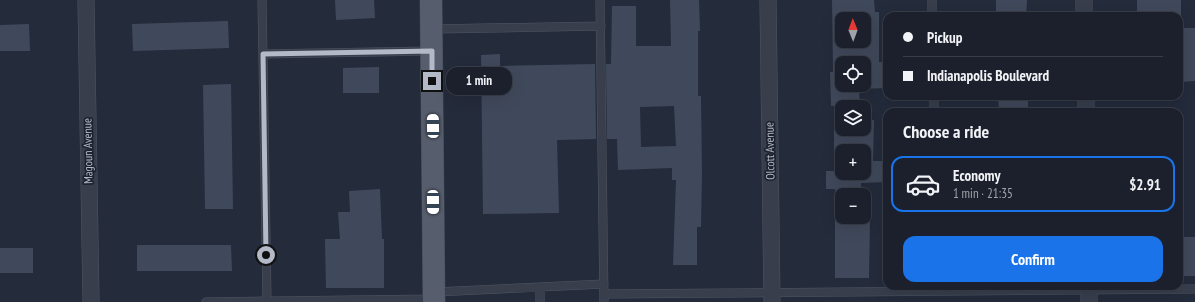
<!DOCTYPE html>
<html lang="en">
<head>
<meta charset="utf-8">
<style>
	:root { --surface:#1b202c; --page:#242834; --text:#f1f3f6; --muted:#a0a3a9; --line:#393e48; --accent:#1a73e8 }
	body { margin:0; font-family:"PT Sans Narrow",sans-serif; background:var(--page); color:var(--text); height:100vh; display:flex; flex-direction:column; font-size:15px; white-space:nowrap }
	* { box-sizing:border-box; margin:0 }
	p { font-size:13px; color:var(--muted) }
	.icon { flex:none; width:22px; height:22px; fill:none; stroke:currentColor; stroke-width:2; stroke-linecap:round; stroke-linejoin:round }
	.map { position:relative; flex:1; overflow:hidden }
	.sheet { position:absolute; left:883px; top:108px; width:300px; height:182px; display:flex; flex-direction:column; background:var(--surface); border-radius:12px; box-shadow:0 4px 16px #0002,0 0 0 1px var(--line) }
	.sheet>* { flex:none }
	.hud { position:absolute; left:883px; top:12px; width:300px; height:88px; border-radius:12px; box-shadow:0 4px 16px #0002,0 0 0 1px var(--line); display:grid; align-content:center; height:88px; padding:0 20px; background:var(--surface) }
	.needle { width:26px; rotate:359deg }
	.controls { position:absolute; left:835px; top:12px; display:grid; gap:8px }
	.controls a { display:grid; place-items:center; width:36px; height:36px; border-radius:8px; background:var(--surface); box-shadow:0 4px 16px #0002,0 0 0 1px var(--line); font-size:20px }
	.end { position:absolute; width:18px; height:18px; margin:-9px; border:5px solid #b4b9c7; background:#111; box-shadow:0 0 0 2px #111 }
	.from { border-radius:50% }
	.bubble { position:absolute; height:28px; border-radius:12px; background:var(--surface); box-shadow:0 4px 16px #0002,0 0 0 1px var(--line); font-size:13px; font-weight:700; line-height:28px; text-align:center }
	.car { position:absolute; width:12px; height:24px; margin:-12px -6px; border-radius:5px; box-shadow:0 0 3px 1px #0007; background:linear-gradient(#fff 24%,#345 0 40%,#fff 0 76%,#345 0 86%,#fff 0) }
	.hud b { display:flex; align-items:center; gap:14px; height:38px; font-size:15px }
	.hud b+b { border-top:1px solid var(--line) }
	.hud i { width:10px; height:10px; background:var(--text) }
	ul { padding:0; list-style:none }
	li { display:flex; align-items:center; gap:12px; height:56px; margin:0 8px 6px; padding:0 12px; border:2px solid transparent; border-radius:12px }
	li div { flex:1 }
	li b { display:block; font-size:15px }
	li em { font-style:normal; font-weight:700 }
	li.active { border-color:var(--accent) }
	li>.icon { width:36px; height:36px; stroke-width:1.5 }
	h2 { padding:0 20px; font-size:18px; line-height:48px }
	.action { display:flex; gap:8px; margin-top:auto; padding:8px 20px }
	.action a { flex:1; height:46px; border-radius:12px; background:var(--accent); color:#fff; font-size:16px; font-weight:700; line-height:46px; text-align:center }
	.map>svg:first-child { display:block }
</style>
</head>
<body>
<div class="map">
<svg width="1195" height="302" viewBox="0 0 1195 302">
	<rect width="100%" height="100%" fill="#242b3b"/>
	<path fill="#40495b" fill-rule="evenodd" d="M335 0H374L375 18 336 20Z
		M670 0H699L700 31H698V96H701L702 174 701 227H697V265H673L676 180H672V168L618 170 617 139H607L606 64H611L612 6H636V46H671ZM674 106 676 146 641 147 640 107Z
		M832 0H874L875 12H879V62H887V88L859 89 860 107H842V129H864V120H874L873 161H887V182L861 183V195H842V217H861V220H870L869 278H835V189H826V171H834V106H831L830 72H833ZM842 19H864V41H842ZM842 63H864V85H842ZM842 151H864V173H842Z
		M996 0H1027L1026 16H996Z
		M1137 0H1181V16H1137Z
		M228 21 229 48 133 51 132 24Z
		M29 24 30 51H0V25Z
		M1179 28H1195V81L1181 82Z
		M500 54V66L595 64 596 139 557 140 559 213 483 214 481 55Z
		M379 67V93H343V68Z
		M231 84 233 209H205L203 85Z
		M998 96H1028V112H999Z
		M380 189 382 239H384V288H326L325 239H340L338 212H350L349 191Z
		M1179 237H1195V276H1179Z
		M137 245H231L232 271H137Z
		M0 248H33V273H0Z"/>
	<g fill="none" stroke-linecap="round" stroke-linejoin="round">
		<g stroke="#505663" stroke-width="9">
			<path id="lane" d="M262 0 267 301
				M600 0 604 302
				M932 0V16
				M433 29 601 26
				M263 54 430 51
				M934 96V112
				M540 287V302
				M435 292 604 284
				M604 294 1195 289
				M206 302 433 299"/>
		</g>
		<g stroke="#505663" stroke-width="17">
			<path id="street" d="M86 0 91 302
				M768 0 772 302
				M1084 0V16
				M1086 96V112
				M1089 286V302"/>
		</g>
		<g stroke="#414754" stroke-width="23">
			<path id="primary" d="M431 0 434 302"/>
		</g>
		<use href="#lane" stroke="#383e4c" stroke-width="8"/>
		<use href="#street" stroke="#383e4c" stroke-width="16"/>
		<use href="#primary" stroke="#565d6c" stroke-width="22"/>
	</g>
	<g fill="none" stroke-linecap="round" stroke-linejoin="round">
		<path stroke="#b4b9c7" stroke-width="5" d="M266 255 263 54 432 51V81"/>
	</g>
	<g text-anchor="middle" stroke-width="3.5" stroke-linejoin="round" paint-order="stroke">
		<g font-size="12" fill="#b4b9c7" stroke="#1d2330">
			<text transform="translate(88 151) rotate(-91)" y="4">Magoun Avenue</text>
			<text transform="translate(770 151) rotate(-91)" y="4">Olcott Avenue</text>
		</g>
	</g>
</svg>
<div class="controls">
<a><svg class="needle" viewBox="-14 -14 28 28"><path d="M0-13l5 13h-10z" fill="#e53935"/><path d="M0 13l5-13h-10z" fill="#a0a3a9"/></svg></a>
<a><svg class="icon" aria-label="locate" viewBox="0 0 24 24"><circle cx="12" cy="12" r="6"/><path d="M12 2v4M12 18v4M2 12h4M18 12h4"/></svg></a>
<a><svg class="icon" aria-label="layers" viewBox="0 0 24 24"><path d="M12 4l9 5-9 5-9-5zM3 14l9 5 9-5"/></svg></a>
<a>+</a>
<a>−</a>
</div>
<i class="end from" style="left:266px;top:255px"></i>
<i class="end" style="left:432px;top:81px"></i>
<div class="bubble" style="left:446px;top:67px;width:66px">1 min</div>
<i class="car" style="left:433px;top:126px;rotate:359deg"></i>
<i class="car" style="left:433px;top:202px;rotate:179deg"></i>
<div class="hud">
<b><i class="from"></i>Pickup</b>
<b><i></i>Indianapolis Boulevard</b>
</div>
<section class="sheet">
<h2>Choose a ride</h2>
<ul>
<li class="active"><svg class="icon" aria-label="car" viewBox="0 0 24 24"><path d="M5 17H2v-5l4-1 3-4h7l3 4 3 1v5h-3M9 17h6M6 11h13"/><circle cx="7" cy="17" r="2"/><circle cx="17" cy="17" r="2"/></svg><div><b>Economy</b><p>1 min · 21:35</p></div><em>$2.91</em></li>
</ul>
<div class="action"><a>Confirm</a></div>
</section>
</div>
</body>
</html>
